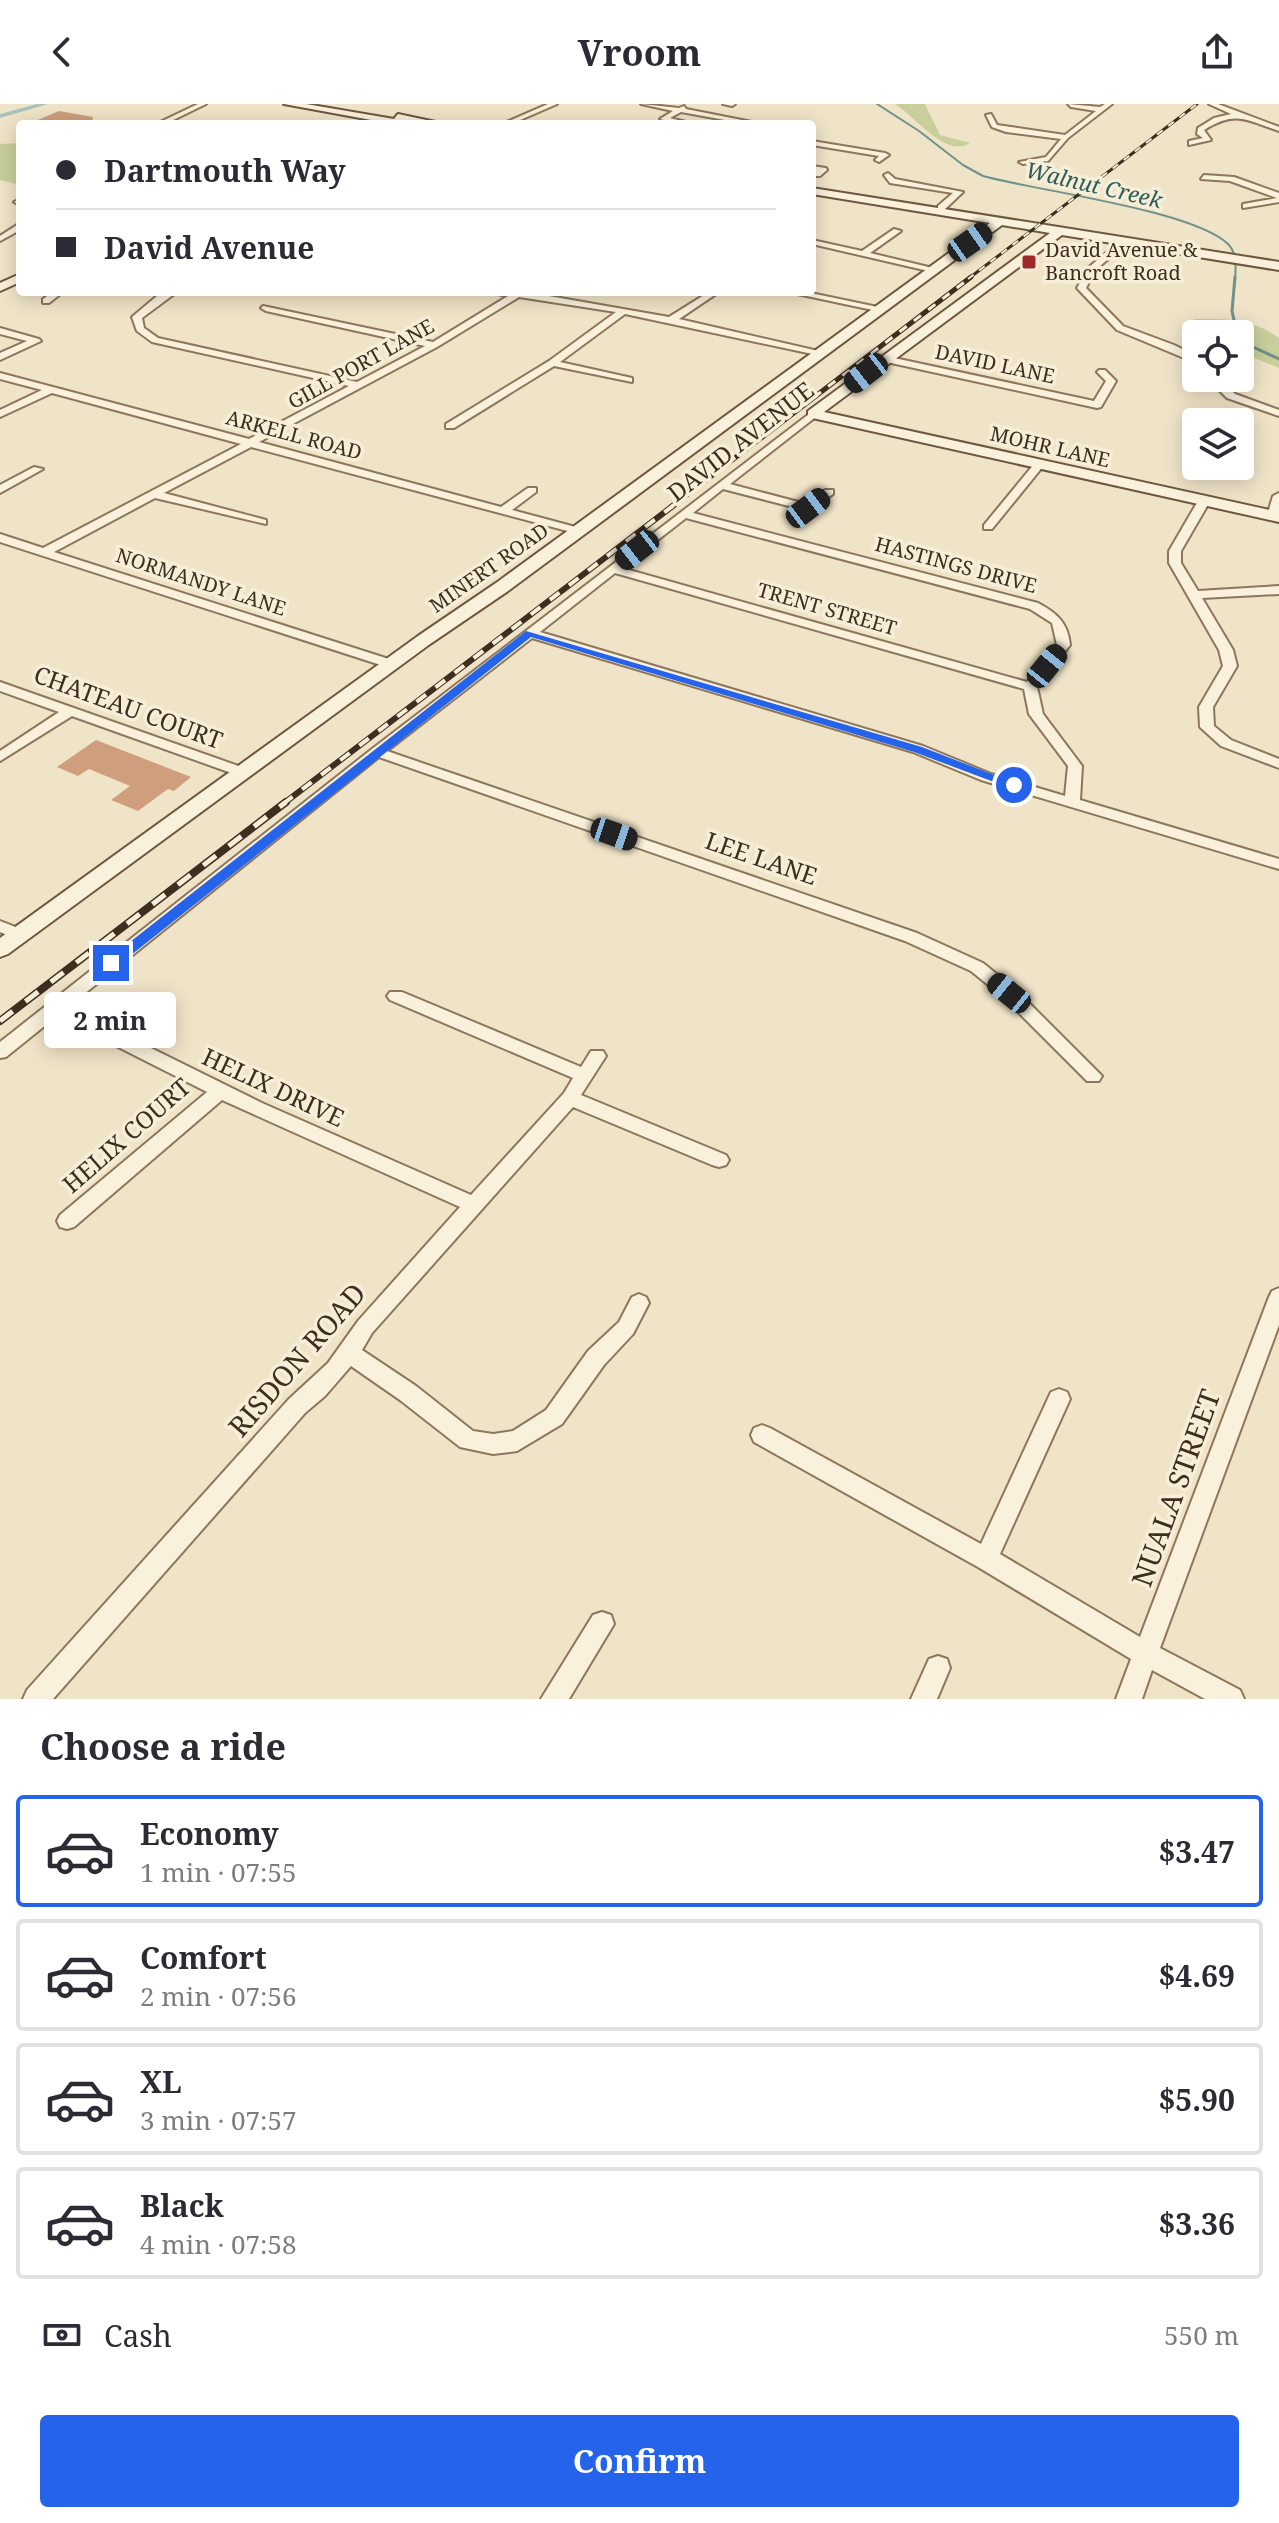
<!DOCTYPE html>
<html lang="en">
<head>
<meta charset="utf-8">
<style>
	:root { --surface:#fff; --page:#f7f7f7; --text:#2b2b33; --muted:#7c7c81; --line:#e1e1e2; --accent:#2563eb }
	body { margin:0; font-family:"Noto Serif",serif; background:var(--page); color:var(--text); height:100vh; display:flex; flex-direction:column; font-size:30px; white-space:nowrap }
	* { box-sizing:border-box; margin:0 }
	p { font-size:26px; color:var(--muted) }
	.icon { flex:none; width:44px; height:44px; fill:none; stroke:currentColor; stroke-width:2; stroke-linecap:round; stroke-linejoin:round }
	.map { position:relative; height:1595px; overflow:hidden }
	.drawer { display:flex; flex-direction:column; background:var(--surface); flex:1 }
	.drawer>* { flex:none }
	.guide { position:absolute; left:16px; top:16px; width:800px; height:176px; border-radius:8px; box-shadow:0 4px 20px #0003; display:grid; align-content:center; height:176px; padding:0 40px; background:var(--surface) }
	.controls { position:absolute; left:1182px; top:216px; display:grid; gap:16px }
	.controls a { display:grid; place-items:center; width:72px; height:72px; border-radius:8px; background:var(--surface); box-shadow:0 4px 20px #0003; font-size:40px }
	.end { position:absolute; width:36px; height:36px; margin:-18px; border:10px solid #2563eb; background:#fff; box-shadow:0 0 0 4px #fff }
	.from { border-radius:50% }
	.bubble { position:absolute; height:56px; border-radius:8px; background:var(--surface); box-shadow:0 4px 20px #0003; font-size:26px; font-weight:700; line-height:56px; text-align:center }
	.car { position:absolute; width:24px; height:48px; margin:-24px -12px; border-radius:10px; box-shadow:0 0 6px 2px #0007; background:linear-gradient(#222 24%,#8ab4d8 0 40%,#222 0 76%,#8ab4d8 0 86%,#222 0) }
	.guide b { display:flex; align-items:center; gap:28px; height:76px; font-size:30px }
	.guide b+b { border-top:2px solid var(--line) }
	.guide i { width:20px; height:20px; background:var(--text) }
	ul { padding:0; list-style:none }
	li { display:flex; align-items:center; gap:24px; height:112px; margin:0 16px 12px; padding:0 24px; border:4px solid var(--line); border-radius:8px }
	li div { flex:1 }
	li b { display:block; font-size:30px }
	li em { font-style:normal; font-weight:700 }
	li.active { border-color:var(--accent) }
	li>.icon { width:72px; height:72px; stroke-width:1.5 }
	h2 { padding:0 40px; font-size:36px; line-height:96px }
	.pay { display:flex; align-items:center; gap:20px; height:88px; padding:0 40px; font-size:30px }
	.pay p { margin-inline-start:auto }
	.action { display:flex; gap:16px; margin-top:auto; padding:16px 40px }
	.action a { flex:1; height:92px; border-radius:8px; background:var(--accent); color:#fff; font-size:32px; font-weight:700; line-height:92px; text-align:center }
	header { display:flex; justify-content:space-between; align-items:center; height:104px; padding:0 40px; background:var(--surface); font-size:36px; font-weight:700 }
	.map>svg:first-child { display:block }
</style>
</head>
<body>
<header><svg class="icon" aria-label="back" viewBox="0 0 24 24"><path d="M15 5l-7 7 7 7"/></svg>Vroom<svg class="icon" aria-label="share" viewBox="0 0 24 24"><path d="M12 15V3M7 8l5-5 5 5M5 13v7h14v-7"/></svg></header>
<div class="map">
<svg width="1279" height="1595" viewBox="0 0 1279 1595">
	<rect width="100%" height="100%" fill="#f0e4c8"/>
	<path fill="#c9cf9b" d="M895 0H925L940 31 970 39C946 55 916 13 895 0Z
		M20 39V81L0 76V40Z
		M1194 215C1226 215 1252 214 1279 234V264L1240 248V230H1211Z"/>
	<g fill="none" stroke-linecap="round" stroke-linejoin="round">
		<path stroke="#6f938a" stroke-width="2" d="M877 0 919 27 963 61 983 72C1038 87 1192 106 1228 140 1237 149 1236 163 1235 175"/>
		<path stroke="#6f938a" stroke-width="3" d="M1235 173 1232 207 1237 230
			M1240 237 1279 255"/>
		<path fill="#a9c4bc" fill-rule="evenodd" d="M37 0H48L0 14V10Z"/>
	</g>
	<path fill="#cf9f7d" d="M59 7 93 13 92 20H28Z
		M96 636 191 673 174 687 168 685 138 707 111 696 130 682 89 665 78 672 57 663Z"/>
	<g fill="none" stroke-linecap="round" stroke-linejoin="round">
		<g stroke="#8d765c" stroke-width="4">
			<path id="street" d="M198 0H206L165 20H156Z
				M548 0H557L511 20H502Z
				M641 0 679 4 684 2 686 5 762 20H747L681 8 670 14 694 20H679L660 15 673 7Z
				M723 0H735L732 2Z
				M1068 0 1100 3 1105 0H1112L1068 34 1048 57 1023 60 1019 58 1046 53 1061 35 1006 28 992 23 986 11 991 10 997 21 1065 31 1096 7 1071 3Z
				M1209 0H1218L1279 23V27C1246 16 1236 6 1204 26L1211 36 1189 41V37L1203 34 1197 30 1198 24 1214 14 1231 10Z
				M812 37 885 49 889 51 879 58 875 56 879 52 812 41Z
				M812 62 826 64 827 66 820 72H814L816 67 812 66Z
				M888 69 895 75 963 88 944 106H938V102L953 89 890 79 884 71Z
				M1204 71 1234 73 1279 89V98L1243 104V100L1277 94 1230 77 1201 75Z
				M18 96H20V101L14 98Z
				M17 121H20V126L0 137V132Z
				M894 125 901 127 870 149 937 165V169L812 140V136L862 147Z
				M1122 136 1129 138 1095 166 1086 184 1123 222 1174 241 1196 252V259L1117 226 1077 184 1089 163Z
				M53 188H63L49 199H43V195Z
				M166 188H177L142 214 144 224 158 234 357 278 425 242 266 207 261 204 263 202 433 238 508 192 486 188H526L669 213 709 188H719L679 215 827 249 822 252 625 210 560 258 632 274V278L554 262 454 324H446V320L549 257 616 208 519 193 437 243 259 338 501 403 528 384H536V388L512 406 583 425V429H575L251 343 164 389 266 416V420L155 394 54 448 395 557V563L390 564 0 438V430L43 444 241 340 52 289 0 313V306L42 286 0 275V269L249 335 349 282 152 238 137 227 132 213 157 192Z
				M788 188H806L887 205 882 208Z
				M0 224 39 235 41 237 0 256V249L27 237 0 230Z
				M885 252 1094 297 1106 277 1097 268 1099 266H1105L1116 277 1101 303 1097 304 882 257V253Z
				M1207 274H1218L1235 290 1279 306V312L1227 294Z
				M813 307 817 308V312L730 380 806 400 825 386H833V390L808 407 723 385 693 409 1038 499C1057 509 1068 519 1070 541L1037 583 1043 610 1082 662 1080 696 1279 755V765L981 676 913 648 532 534 387 647 917 829 983 859 1015 885 1102 972 1099 977H1087L1003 893 971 867 905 837 379 653 68 903 262 999 471 1091 564 989 573 974 390 896 387 892 390 888H402L581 963 591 947H603L606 952 581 991 726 1051 729 1056 726 1061 719 1063 712 1061 573 1003 372 1229 362 1246 416 1282 473 1327 493 1330 513 1327 546 1306 588 1247 619 1218 632 1193 639 1190 646 1193 649 1199 633 1230 604 1261 562 1320 517 1347 493 1350 460 1343 400 1296 351 1262 325 1292 305 1309 53 1595H23L27 1586 289 1295 328 1259 358 1217 460 1103 222 996 74 1123 67 1125 60 1123 57 1117 60 1111 207 988 57 912 6 953 0 954V938L372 645ZM686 414 1030 505 1052 519 1057 541 1027 578 622 464ZM615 469 1024 585 1029 610 1068 662 1065 692 991 670 923 642 540 528Z
				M1035 359 1044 361 992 425H984V421Z
				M34 363 43 365 0 389V381Z
				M1279 389V412L1269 414 1267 412 1273 392Z
				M1204 394 1210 397 1181 447V459L1198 487 1279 482V490L1202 494 1233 546 1237 562 1213 603 1214 622 1231 636 1279 655V664L1221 642 1200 623 1199 603 1223 562 1219 546 1169 459V447L1198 397Z
				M0 578 247 665 249 668 247 671H237L72 612 0 657V647L59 608 0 587Z
				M0 817 26 827 28 831 20 837 0 828Z
				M1279 1184V1221L1160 1544 1240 1586 1244 1595H1205L1152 1566 1142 1595H1116L1131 1555 978 1463 754 1338 751 1331 754 1324 762 1321 770 1324 981 1440 1051 1288 1059 1285 1067 1288 1070 1295 1000 1450 1140 1533 1269 1193 1272 1187Z
				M602 1508 611 1511 614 1520 569 1595H541L593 1511Z
				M938 1552 947 1555 950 1564 937 1595H911L929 1555Z"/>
		</g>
		<g stroke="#6f573f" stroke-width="4">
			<path id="secondary" d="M284 0H306L394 15 398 10 445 20H393Z
				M812 84 1279 158V166L1062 131 824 308 1279 408V418L808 313V307L1050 129 1002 121 508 487 430 540 8 850 0 853V834L418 532 496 479 990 119 812 90Z
				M20 170V178L0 187V179Z"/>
		</g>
		<use href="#street" fill="#faf1dc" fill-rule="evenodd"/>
		<use href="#secondary" fill="#faf1dc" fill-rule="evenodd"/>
		<g stroke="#3d2e20" stroke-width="3">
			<path id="rail-far3" d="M968 175 1197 0"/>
		</g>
		<g stroke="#3d2e20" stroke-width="5">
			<path id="rail-far2" d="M671 403 971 173"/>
		</g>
		<g stroke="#3d2e20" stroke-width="6">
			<path id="rail-far1" d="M283 700 674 401"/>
		</g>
		<g stroke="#3d2e20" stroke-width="8">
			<path id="rail" d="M0 917 286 698"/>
		</g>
		<use href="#rail-far3" stroke="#f7eed8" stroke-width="2" stroke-dasharray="7" stroke-linecap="butt"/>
		<use href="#rail-far2" stroke="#f7eed8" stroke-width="3" stroke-dasharray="9" stroke-linecap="butt"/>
		<use href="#rail-far1" stroke="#f7eed8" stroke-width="4" stroke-dasharray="12" stroke-linecap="butt"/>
		<use href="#rail" stroke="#f7eed8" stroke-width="5" stroke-dasharray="16" stroke-linecap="butt"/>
	</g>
	<path fill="#2563eb" d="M526 527 922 643 1020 681 1010 684 914 648 531 533 116 863H107V856Z"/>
	<rect fill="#9e2a2b" stroke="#f7eed8" stroke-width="3" x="1021" y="150" width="16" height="16" rx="4"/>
	<g text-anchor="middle" stroke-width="7" stroke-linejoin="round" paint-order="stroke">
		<g font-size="20" fill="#3d2e20" stroke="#f7eed8" text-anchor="start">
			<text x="1045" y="153">David Avenue &amp;<tspan x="1045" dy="23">Bancroft Road</tspan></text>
		</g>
		<g font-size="20" fill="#3d2e20" stroke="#f7eed8">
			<text transform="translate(361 260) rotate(-29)" y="7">GILL PORT LANE</text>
			<text transform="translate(995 260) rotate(12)" y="7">DAVID LANE</text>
			<text transform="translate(294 331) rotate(15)" y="7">ARKELL ROAD</text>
			<text transform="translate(1050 343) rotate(13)" y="7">MOHR LANE</text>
			<text transform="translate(956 461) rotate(15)" y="7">HASTINGS DRIVE</text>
			<text transform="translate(489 464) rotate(-35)" y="7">MINERT ROAD</text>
			<text transform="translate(201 478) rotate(18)" y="7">NORMANDY LANE</text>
			<text transform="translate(827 505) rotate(16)" y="7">TRENT STREET</text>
		</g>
		<g font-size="22" font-style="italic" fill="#2f5d5a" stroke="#f7eed8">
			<text transform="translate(1094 81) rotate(13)" y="8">Walnut Creek</text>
		</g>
		<g font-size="24" fill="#3d2e20" stroke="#f7eed8">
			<text transform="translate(741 338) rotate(-38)" y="8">DAVID AVENUE</text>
			<text transform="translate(128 604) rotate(20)" y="8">CHATEAU COURT</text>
			<text transform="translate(761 755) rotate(19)" y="8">LEE LANE</text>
			<text transform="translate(273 984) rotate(25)" y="8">HELIX DRIVE</text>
			<text transform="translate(127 1032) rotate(-41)" y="8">HELIX COURT</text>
		</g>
		<g font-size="28" fill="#3d2e20" stroke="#f7eed8">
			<text transform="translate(297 1256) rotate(-49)" y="10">RISDON ROAD</text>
			<text transform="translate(1176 1384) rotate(-70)" y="10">NUALA STREET</text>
		</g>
	</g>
</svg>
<div class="controls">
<a><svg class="icon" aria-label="locate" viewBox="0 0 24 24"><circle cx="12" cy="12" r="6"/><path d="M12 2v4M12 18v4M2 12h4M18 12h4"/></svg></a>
<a><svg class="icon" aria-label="layers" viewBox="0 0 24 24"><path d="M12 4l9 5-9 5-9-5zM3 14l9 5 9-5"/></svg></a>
</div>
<i class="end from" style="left:1014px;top:681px"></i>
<i class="end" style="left:111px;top:859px"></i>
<div class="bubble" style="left:44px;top:888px;width:132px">2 min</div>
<i class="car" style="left:970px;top:138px;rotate:55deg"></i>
<i class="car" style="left:866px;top:269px;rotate:232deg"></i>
<i class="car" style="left:808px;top:404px;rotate:53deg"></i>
<i class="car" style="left:637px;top:446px;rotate:232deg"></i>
<i class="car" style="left:1047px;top:562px;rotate:39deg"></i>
<i class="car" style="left:614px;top:730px;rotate:109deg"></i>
<i class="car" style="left:1009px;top:889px;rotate:309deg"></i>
<div class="guide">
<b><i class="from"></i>Dartmouth Way</b>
<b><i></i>David Avenue</b>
</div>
</div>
<section class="drawer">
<h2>Choose a ride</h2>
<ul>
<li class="active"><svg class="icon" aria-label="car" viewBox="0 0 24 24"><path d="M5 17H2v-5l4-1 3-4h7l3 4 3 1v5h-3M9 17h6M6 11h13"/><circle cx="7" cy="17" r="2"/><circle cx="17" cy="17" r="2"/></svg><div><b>Economy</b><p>1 min · 07:55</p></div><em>$3.47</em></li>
<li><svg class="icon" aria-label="car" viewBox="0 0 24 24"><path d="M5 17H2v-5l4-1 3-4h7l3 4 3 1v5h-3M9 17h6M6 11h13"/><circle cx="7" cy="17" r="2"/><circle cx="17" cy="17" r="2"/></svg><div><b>Comfort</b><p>2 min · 07:56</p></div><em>$4.69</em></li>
<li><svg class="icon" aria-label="car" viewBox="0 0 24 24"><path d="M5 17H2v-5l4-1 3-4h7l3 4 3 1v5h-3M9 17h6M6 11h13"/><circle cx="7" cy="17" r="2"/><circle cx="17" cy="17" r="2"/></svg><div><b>XL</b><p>3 min · 07:57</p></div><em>$5.90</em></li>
<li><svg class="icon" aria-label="car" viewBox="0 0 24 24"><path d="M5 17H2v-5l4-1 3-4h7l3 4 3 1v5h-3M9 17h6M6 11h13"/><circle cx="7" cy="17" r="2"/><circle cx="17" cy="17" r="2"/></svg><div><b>Black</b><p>4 min · 07:58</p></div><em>$3.36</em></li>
</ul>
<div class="pay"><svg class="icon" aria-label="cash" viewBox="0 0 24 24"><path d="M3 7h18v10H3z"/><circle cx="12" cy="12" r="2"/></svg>Cash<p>550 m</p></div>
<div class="action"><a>Confirm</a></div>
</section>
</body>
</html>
